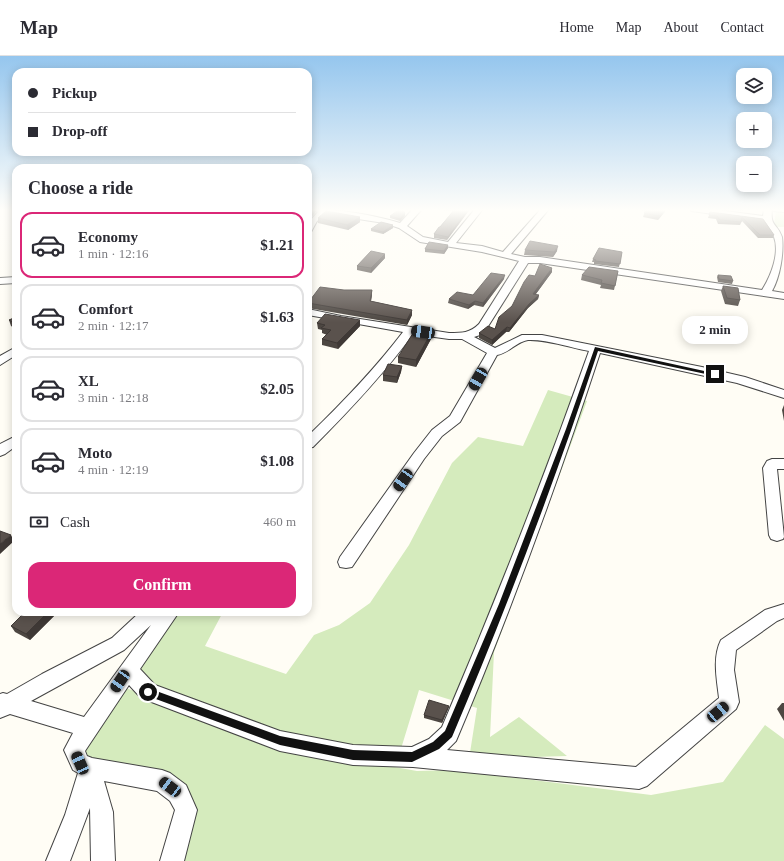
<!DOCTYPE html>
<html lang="en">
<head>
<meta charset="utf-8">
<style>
	:root { --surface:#fff; --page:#f7f7f7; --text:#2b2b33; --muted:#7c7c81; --line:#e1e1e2; --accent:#db2777 }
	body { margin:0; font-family:Georgia,serif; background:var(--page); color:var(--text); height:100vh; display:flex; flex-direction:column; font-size:15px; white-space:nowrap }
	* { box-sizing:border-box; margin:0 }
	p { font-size:13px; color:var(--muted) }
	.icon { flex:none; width:22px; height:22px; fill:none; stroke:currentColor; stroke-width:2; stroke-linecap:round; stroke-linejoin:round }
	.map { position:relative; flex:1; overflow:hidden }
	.sheet { position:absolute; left:12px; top:108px; width:300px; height:452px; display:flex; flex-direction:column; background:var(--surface); border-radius:12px; box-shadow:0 2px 10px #0003 }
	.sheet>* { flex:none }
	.top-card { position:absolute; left:12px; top:12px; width:300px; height:88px; border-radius:12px; box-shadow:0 2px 10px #0003; display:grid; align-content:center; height:88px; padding:0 16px; background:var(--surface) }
	.buttons { position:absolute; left:736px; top:12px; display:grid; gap:8px }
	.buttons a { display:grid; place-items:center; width:36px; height:36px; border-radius:8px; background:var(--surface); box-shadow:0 2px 10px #0003; font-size:20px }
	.end { position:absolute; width:18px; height:18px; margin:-9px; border:5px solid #111; background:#fff; box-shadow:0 0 0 2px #fff }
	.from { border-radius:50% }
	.bubble { position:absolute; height:28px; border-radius:12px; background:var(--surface); box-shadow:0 2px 10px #0003; font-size:13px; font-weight:600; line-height:28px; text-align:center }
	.car { position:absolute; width:12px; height:24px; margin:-12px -6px; border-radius:5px; box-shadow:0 0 3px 1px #0007; background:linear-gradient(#222 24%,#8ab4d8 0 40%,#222 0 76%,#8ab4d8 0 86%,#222 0) }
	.top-card b { display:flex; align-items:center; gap:14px; height:38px; font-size:15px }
	.top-card b+b { border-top:1px solid var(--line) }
	.top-card i { width:10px; height:10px; background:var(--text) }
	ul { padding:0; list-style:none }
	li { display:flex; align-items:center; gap:12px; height:66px; margin:0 8px 6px; padding:0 8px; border:2px solid var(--line); border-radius:12px }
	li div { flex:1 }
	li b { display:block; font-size:15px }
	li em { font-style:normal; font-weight:600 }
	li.active { border-color:var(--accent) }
	li>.icon { width:36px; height:36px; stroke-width:1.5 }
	h2 { padding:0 16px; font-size:18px; line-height:48px }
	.pay { display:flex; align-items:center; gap:10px; height:44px; padding:0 16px; font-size:15px }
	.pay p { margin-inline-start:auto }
	.button { display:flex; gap:8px; margin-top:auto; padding:8px 16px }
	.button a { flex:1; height:46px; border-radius:12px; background:var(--accent); color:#fff; font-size:16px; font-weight:600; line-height:46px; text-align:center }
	header { display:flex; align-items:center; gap:24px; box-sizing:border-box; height:56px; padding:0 20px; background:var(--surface); border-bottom:1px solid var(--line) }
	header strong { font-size:19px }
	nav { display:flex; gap:22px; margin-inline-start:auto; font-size:14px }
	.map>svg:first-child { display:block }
</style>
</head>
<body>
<header>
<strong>Map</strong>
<nav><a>Home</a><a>Map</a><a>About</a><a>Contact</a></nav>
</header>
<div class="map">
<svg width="784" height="805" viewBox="0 0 784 805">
	<rect width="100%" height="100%" fill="#fffdf5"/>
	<path fill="#d5ebbd" d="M776 155 784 156V171H777L774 168Z
		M548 334 587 345 494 596 490 681 519 661 567 700 469 703 477 652 419 634 400 696 344 692 280 676 149 629 134 614 175 556H223L205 590 286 618 314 579 339 569 370 547 409 489 452 407 478 381 523 390Z
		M126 632 165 646 366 706 417 715 454 714 651 739 723 726 765 669 784 683V805H180L178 726 79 698Z"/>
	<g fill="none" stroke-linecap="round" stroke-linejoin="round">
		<g stroke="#444" stroke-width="2">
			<path id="street" d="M311 153C338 153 374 159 400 167L413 153H422L407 170 423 181 448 186 475 153H483L456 187 482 190 503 196 541 153H549L511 198 525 201H540L762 234C771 220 780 197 774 181 771 175 765 171 763 165L692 155 688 153H710L763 160 764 153H772C770 171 777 167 782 181 784 197 780 221 772 235L784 237V243L540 207H528L487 272 480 279 474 281 495 292 522 279H542L702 311 745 321 784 334V342L737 327 600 297C557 428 510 558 456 685L447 694 636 711 719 642C717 624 712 602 721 584L765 554 784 548V562L777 565 736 594 734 614 739 646 736 653 647 730 639 733 413 711 353 709 280 695 141 642 129 629 85 695 87 700 92 702 162 714 170 717 186 729 197 754 184 805H160L175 754 170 745 157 735 104 725 113 756 115 805H91L90 752 70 805H46L65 759 78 717 73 714 64 694 73 677 10 658 0 662V638L3 637 7 638 42 618 112 582 140 556H179L140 613 155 629 280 675 353 689 412 691 429 683 442 671C495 547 544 422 589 295 572 292 546 283 528 284 516 286 509 297 497 299L460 366 442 380 424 403 352 511 346 512 340 511 338 506 340 501 414 397 432 374 450 360 487 297 462 283H449L413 278C383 319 349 355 313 391L308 392V380C342 347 374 314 403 276L308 259V253L341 260 449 277C462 277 470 277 479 268L519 205 482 196 420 186 399 172 384 167 326 158 317 165 311 176 308 177V167L318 156ZM151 569 84 661 31 645 124 594Z
				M773 153H784V156L774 155Z
				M16 221V227L0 228V222Z
				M16 291V299L0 309V300Z
				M16 380V390L5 398 0 400V388Z
				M772 403H784V413H777L784 481 783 483 777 485 771 483 769 479 763 412 767 405Z"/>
		</g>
		<use href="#street" fill="#fff" fill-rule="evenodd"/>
	</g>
	<path fill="#4d4742" d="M327 153H350L349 154Z
		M423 153H470L447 184 434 182V178L453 155Z
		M634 153H667L658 164 643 161 645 155Z
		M725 153H744L743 155Z
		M710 156 763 163 774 179 773 182H758L742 165 740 169 718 168 716 163 708 162Z
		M405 157V160L400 165 390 162V160Z
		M318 162 360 166 348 174 318 167Z
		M393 172 383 178 371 175V173Z
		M448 189V192L444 198 425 196V193Z
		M525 194 557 195 553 201 524 199Z
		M622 196 619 211 594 208V206H592L593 203Z
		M385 198V202L371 217 357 214V210Z
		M618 215 614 234 600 232 601 229 581 224 582 219Z
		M552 216 535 239H539L538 243 528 252 509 276H506L492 289 479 282V277L495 273 535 220Z
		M718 219 733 225 732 228 718 226 717 221Z
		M504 223 483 251 474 249 468 253 448 247 449 243 473 239Z
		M723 230 740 244 738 250 725 248 721 235Z
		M344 234H372V239L371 245 412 254V259L407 269 308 252V247Z
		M16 261V273L11 270 9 264Z
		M360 264V270L338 293 322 289V283L327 279 322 277V274L318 273 317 267Z
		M431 277V283L416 311 398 307V301Z
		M402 310 401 316 397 327 383 325V319Z
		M784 349V365L782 354Z
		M25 556H58L30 584 15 576 11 570Z
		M782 647H784V665L777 653Z
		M449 650 448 653 442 667 424 662V659Z"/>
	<path fill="#3f3936" d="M315 153V157L308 165V161Z
		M468 153H470L447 184 448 181Z
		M664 153H667L658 164 660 160Z
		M405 157V160L400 165V163Z
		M360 161V166L348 174 347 169Z
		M393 169V172L383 178V176Z
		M448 189V192L444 198V195Z
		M558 190 557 195 553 201 554 196Z
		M385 198V202L371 217V212Z
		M552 212V216L533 242V238Z
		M505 219 504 223 483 251V247Z
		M372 234V239L370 250V245Z
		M539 239 538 243 528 252 509 276 510 272 529 248Z
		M475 245 474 249 468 253 469 249Z
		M412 254V259L407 269V264Z
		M360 264V270L338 293 337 287Z
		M507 271 506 276 492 289V284Z
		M431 277V283L416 311V304Z
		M402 310 401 316 397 327V321Z
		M11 479 14 485 0 498V488Z
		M48 556H58L30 584 26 578Z
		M449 650 448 653 442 667V664Z"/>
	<path fill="#5a524d" stroke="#3f3936" d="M308 153H315L308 161Z
		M400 153H402L405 157 400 163 390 160Z
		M455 153H468L448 181 434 178 439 171H440Z
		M647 153H664L660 160 644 157Z
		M326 155 360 161 347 169 318 162Z
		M710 156 763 163 774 179H760L742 161 741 166 720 164 717 160 709 159Z
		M381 166 393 169 383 176 371 173Z
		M530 185 558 190 554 196 525 194Z
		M429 186 448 189 444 195 425 193Z
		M599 192 622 196 620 208 595 205 596 204 593 203Z
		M371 195 385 198 371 212 357 210Z
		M540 208 552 212 533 238 539 239 529 248 510 272 507 271 492 284 479 277 488 270 495 273 499 261 512 250 524 226 529 219 535 220Z
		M589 211 618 215 615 230 601 227 602 224 582 219Z
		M491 217 505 219 483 247 475 245 469 249 449 243 457 236 473 239Z
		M718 219 731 220 733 225 719 223Z
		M723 230 738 232 740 244 727 242Z
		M320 231 344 234H372L370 245 412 254 407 264 308 247Z
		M325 258 360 264 337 287 322 283 331 274 321 272 325 269 317 267Z
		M16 261V268L9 264Z
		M415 274 431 277 416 304 398 301Z
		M388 308 402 310 397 321 383 319Z
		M0 475 11 479 0 488Z
		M25 556H48L26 578 11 570Z
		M429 644 449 650 442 664 424 659Z"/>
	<linearGradient id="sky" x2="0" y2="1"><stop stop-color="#95c6ee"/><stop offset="0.58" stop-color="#fffefa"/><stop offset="1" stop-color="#fffefa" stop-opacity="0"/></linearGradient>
	<rect width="784" height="266" fill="url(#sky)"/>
	<path fill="#111" d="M595 291 718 318 715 320 598 295C555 425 506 554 452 681L439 693 412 706 353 704 280 689 145 639 144 636 145 633 148 632 280 680 353 694 412 696 433 686 445 675 499 548 566 373Z"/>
</svg>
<div class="buttons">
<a><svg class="icon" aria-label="layers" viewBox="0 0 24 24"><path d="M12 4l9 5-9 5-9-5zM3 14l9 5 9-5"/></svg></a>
<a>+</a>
<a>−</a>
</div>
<i class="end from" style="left:148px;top:636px"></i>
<i class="end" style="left:715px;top:318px"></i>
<div class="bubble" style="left:682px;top:260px;width:66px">2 min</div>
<i class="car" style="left:423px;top:276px;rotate:278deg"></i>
<i class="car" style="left:478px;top:323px;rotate:210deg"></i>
<i class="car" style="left:403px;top:424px;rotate:215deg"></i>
<i class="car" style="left:120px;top:625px;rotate:214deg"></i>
<i class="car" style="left:718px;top:656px;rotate:50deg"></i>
<i class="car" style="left:80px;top:707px;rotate:336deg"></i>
<i class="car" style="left:170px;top:731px;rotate:307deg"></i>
<div class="top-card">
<b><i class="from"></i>Pickup</b>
<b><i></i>Drop-off</b>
</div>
<section class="sheet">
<h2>Choose a ride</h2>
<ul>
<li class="active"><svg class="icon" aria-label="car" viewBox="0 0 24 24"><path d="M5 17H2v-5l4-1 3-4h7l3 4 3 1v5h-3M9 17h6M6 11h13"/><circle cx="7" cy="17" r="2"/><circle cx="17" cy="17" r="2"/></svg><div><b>Economy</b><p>1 min · 12:16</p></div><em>$1.21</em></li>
<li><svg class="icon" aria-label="car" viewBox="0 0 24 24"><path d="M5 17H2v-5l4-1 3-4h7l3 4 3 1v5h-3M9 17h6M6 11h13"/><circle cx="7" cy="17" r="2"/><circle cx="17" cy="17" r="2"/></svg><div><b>Comfort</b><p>2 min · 12:17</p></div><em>$1.63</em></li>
<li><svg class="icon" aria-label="car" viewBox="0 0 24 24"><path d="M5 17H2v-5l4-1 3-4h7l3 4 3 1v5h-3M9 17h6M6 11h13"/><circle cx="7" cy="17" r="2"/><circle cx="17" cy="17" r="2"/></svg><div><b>XL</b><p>3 min · 12:18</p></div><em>$2.05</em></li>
<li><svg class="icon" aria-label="car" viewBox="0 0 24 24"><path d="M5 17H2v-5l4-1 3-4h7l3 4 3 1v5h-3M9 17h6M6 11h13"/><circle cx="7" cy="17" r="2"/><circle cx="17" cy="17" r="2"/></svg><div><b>Moto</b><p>4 min · 12:19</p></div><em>$1.08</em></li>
</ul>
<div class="pay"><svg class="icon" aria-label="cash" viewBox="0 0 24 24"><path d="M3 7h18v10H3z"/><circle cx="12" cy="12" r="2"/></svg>Cash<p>460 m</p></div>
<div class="button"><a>Confirm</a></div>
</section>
</div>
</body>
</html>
